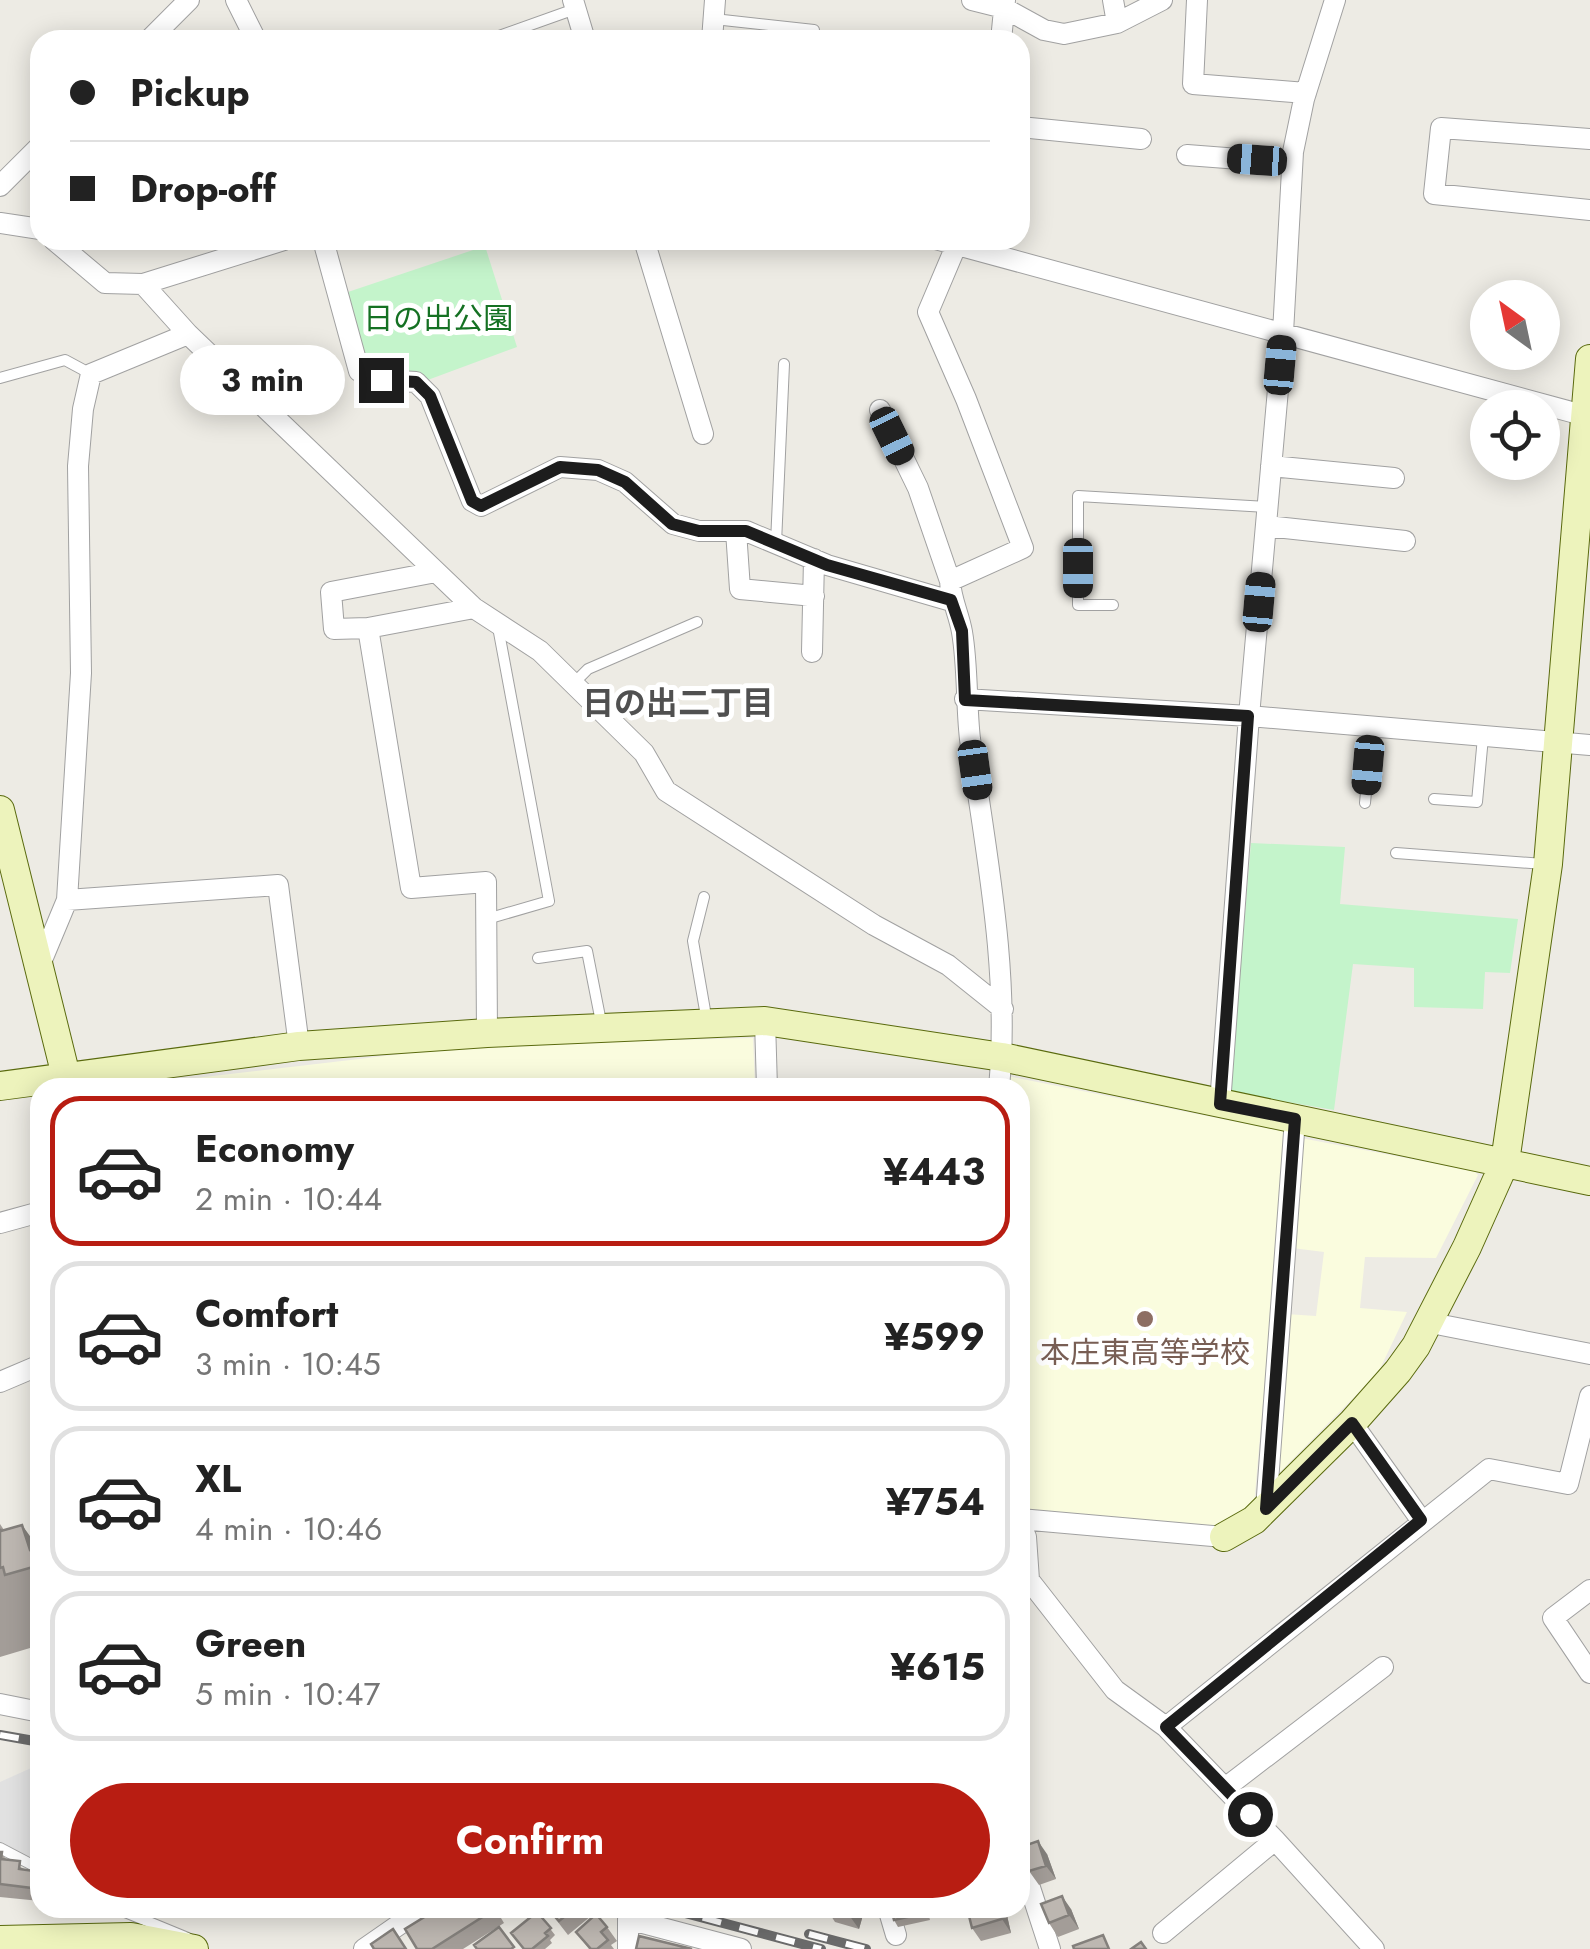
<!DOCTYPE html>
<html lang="en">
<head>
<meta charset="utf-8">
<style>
	:root { --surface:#fff; --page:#f2f2f2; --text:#222; --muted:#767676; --line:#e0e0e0; --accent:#b81d12 }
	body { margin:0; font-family:Jost,"Noto Sans JP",sans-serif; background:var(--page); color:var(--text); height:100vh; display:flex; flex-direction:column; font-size:38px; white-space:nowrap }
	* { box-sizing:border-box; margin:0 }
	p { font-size:32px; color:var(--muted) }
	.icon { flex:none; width:55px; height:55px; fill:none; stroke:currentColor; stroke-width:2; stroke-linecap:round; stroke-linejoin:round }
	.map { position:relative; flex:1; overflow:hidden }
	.drawer { position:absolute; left:30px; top:1078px; width:1000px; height:840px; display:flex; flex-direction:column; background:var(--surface); border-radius:30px; box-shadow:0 5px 25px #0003 }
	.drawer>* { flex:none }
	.guide { position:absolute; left:30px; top:30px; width:1000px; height:220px; border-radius:30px; box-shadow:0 5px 25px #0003; display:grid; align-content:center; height:220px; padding:0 40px; background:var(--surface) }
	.needle { width:65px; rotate:327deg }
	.controls { position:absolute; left:1470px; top:280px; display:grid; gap:20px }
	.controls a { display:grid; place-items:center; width:90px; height:90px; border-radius:50%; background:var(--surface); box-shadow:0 5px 25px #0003; font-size:50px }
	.end { position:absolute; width:45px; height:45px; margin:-22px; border:12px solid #1d1d1d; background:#fff; box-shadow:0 0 0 5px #fff }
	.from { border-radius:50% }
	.bubble { position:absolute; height:70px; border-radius:35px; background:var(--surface); box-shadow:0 5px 25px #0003; font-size:32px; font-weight:700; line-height:70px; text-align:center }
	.car { position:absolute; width:30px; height:60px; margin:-30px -15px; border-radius:12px; box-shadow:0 0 8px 2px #0007; background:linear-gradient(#222 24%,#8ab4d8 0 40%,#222 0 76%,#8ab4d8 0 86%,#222 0) }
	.guide b { display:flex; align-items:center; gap:35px; height:95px; font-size:38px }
	.guide b+b { border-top:2px solid var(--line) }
	.guide i { width:25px; height:25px; background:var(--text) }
	ul { padding:18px 0 0; list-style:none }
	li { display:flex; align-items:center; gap:30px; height:150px; margin:0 20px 15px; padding:0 20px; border:5px solid var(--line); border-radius:30px }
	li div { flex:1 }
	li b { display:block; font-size:38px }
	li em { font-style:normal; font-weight:700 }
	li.on { border-color:var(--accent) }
	li>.icon { width:90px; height:90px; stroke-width:1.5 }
	.cta { display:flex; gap:20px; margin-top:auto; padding:20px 40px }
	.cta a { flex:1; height:115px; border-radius:60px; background:var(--accent); color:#fff; font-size:40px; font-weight:700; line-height:115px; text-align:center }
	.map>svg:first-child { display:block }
</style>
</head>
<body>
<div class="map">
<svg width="1590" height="1949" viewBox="0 0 1590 1949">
	<rect width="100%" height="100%" fill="#edebe4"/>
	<path fill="#fafcde" d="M753 1038 755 1088H109L479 1045Z
		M1007 1076 1287 1132 1254 1505 1219 1529 1020 1510V1088H1006Z
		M1301 1138 1474 1171 1478 1175 1436 1258 1365 1257 1360 1308 1407 1312 1378 1373 1272 1480 1286 1314 1316 1316 1324 1252 1292 1248Z"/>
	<path fill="#c4f4cb" d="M485 246 517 347 425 381 382 374 368 367 348 292Z
		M1251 843 1345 847 1340 904 1518 919 1510 973 1485 972 1483 1009 1414 1007V968L1353 964 1334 1110 1230 1092Z"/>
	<path fill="#e1e1e1" d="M40 1764V1864L0 1843V1782Z"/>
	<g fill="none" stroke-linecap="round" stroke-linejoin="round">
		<g stroke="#a1a1a1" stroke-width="12">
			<path id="lane" d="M714 19 814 30
				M488 40 575 9
				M0 378 65 360 91 374
				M776 543 784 364
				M1113 605H1078V496L1267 507
				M574 683 588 669 697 622
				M1434 799 1477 802 1483 737
				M1365 803 1372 727
				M1396 853 1544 864
				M704 897 693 941 707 1022
				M487 919 549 901 498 627
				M538 958 587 951 602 1027
				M0 1848 40 1869
				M115 1908 188 1938"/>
		</g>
		<g stroke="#a1a1a1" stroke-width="22">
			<path id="street" d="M236 0 256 40
				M573 0 585 40
				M972 0 1004 8 1044 30 1064 34 1117 23 1162 0
				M1113 0 1117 23
				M1197 0 1193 84 1306 93
				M149 40 189 0
				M712 40 715 0
				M1001 40 1005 0
				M1020 127 1141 139
				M1590 139 1441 128 1434 194 1590 210
				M1187 155 1292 163
				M0 186 40 146
				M0 223 40 229
				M54 240 105 283 143 284 284 240
				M323 240 359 371 381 380 416 382 430 396 472 501 481 506 560 467 598 470 625 482 673 524 699 531H746L827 565 951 601
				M644 240 703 434
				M939 240 1590 417
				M956 246 928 312 966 399 1023 548 950 581C951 600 959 614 962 632 968 667 966 704 970 739 986 854 1010 971 999 1088
				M143 284 188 334 474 608 540 651 644 753 666 791 874 925 948 965 1003 1009
				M880 410 918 488 950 581
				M1271 466 1394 478
				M1266 526 1405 541
				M736 531 740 589 814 596
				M474 608 368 628 411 888 486 882 487 1033
				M368 628 334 629 331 592 436 572
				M812 652 814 559
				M965 699 1249 716 1590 745
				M67 900 278 885 299 1046
				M39 967 67 900 81 673 78 466 83 409 91 374 188 334
				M765 1021 767 1088
				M1220 1104 1249 716 1283 333 1293 152 1304 99 1335 0
				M0 1223 40 1212
				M1426 1322 1590 1354
				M0 1382 40 1365
				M1352 1423 1421 1520
				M1266 1509 1295 1119
				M1020 1519 1224 1537
				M1020 1524 1026 1537 1029 1580 1115 1690 1166 1727 1275 1840 1374 1949
				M1590 1590 1553 1618 1590 1673
				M0 1704 40 1712
				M1166 1727 1489 1469 1568 1484 1590 1396
				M1225 1788 1383 1667
				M1020 1857 1050 1949
				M888 1908 896 1935
				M1163 1933 1275 1840
				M364 1949 413 1915
				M628 1949V1919L741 1949"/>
		</g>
		<g stroke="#5a6a0e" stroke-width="30">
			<path id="secondary" d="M0 810 66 1076
				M0 1086 299 1046 487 1033 765 1021 1002 1057 1590 1181
				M1224 1537 1254 1520 1352 1423 1398 1371 1416 1346 1467 1247 1505 1162 1548 864 1590 359
				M0 1940 131 1937 194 1949"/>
		</g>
		<use href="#lane" stroke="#fff" stroke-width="10"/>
		<use href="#street" stroke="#fff" stroke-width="20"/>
		<use href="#secondary" stroke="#edf3bc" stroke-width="28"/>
		<g stroke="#6b6b6b" stroke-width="10">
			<path id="rail" d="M0 1735 40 1742
				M666 1908 821 1949
				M809 1934 866 1949"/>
		</g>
		<use href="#rail" stroke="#fff" stroke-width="6" stroke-dasharray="19" stroke-linecap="butt"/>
	</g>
	<path fill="#a39d98" d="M0 1524 4 1530 40 1548V1645L0 1657Z
		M0 1852 7 1860 26 1870 34 1871 40 1879V1901L0 1897Z
		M1047 1854 1056 1879 1039 1885 1029 1871Z
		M495 1908 504 1923 463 1949H417Z
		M547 1908H585L591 1916 568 1935Z
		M826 1908H865L859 1929 835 1922Z
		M927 1908 930 1920 898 1927 894 1920Z
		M930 1908H963V1910L935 1916Z
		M1071 1909 1079 1929 1058 1937 1049 1923Z
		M1006 1911 1011 1933 981 1941 972 1928Z
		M537 1912 555 1935 550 1940 552 1943 545 1949H524Z
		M607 1927 617 1941 611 1945 614 1949H589L576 1932Z"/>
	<path fill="#84807c" d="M22 1525 40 1550H30Z
		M1038 1841 1047 1854 1056 1879 1046 1866Z
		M34 1871 40 1879V1899L32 1888Z
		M1062 1896 1071 1909 1079 1929 1069 1915Z
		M852 1908H865L859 1929 849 1915Z
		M999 1908H1003L1006 1911 1011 1933 1002 1919Z"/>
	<path fill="#bdb7b1" stroke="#84807c" stroke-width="2.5" d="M22 1525 30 1550 40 1547V1565L5 1575 3 1567 0 1568V1529L1 1531Z
		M1038 1841 1046 1866 1029 1871 1021 1847Z
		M0 1852H2L1 1859 20 1861 19 1869 34 1871 32 1888 0 1884Z
		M1062 1896 1069 1915 1049 1923 1041 1904Z
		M439 1908H494L495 1909 432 1949H417L405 1929Z
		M547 1908H575L559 1921Z
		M826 1908H852L849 1915Z
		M891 1908H924L925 1913 894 1920Z
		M967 1908H999L1002 1919 972 1928Z
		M537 1912 551 1928 545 1933 548 1936 532 1949H524L511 1933Z
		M596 1914 607 1927 601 1932 608 1940 597 1949H591L576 1932Z
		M499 1927 514 1947 511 1949H477L474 1945Z
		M393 1929 406 1949H374L371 1944Z
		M1103 1935 1109 1949H1074L1073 1946Z
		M639 1936 692 1949H636Z
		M1141 1942 1146 1949H1131Z"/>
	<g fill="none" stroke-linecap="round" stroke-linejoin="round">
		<path stroke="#1d1d1d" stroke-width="12" d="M381 380 416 382 430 396 472 501 481 506 560 467 598 470 625 482 672 524 699 531H746L827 565 951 600 962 631 965 700 1248 716 1220 1104 1295 1119 1266 1509 1352 1423 1421 1520 1166 1727 1250 1814"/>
	</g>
	<circle fill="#8d6e63" stroke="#fff" stroke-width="4" cx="1145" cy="1319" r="10"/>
	<g text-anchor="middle" stroke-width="10" stroke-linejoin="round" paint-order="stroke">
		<g font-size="30" fill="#157123" stroke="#fff">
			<text x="438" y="329">日の出公園</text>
		</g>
		<g font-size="30" fill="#785e54" stroke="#fff">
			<text x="1145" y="1363">本庄東高等学校</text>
		</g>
		<g font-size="32" font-weight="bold" fill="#505050" stroke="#fff">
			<text x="678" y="714">日の出二丁目</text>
		</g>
	</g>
</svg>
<div class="controls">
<a><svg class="needle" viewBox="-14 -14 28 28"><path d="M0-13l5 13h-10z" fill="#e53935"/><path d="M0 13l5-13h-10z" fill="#767676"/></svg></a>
<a><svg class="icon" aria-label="locate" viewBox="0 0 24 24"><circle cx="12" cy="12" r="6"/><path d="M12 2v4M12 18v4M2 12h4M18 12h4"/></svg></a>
</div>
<i class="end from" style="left:1250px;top:1814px"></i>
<i class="end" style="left:381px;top:380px"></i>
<div class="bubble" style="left:180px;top:345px;width:165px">3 min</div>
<i class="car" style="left:1257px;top:160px;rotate:274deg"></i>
<i class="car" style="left:1280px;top:365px;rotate:5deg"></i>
<i class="car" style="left:892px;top:436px;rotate:154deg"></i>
<i class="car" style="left:1078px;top:568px;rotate:180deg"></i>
<i class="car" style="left:1259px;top:602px;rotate:5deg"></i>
<i class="car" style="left:1368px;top:765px;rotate:185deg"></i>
<i class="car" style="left:975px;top:770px;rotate:172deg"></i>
<div class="guide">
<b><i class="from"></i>Pickup</b>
<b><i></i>Drop-off</b>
</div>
<section class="drawer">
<ul>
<li class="on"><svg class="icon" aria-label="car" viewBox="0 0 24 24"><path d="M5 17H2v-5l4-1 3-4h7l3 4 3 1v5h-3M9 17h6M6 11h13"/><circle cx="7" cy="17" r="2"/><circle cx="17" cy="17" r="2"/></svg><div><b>Economy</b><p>2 min · 10:44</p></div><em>¥443</em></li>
<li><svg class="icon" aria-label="car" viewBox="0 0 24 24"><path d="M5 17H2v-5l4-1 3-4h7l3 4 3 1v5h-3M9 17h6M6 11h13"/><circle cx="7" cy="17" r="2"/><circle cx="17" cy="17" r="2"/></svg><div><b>Comfort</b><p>3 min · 10:45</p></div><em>¥599</em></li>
<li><svg class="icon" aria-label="car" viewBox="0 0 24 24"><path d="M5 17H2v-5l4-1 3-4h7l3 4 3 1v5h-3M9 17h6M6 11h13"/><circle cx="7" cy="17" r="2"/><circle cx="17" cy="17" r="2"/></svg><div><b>XL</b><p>4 min · 10:46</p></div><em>¥754</em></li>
<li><svg class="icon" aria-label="car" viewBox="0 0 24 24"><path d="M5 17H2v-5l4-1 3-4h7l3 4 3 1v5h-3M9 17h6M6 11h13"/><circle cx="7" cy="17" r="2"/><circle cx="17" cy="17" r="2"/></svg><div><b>Green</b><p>5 min · 10:47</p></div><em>¥615</em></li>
</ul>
<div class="cta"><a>Confirm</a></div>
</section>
</div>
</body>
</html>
